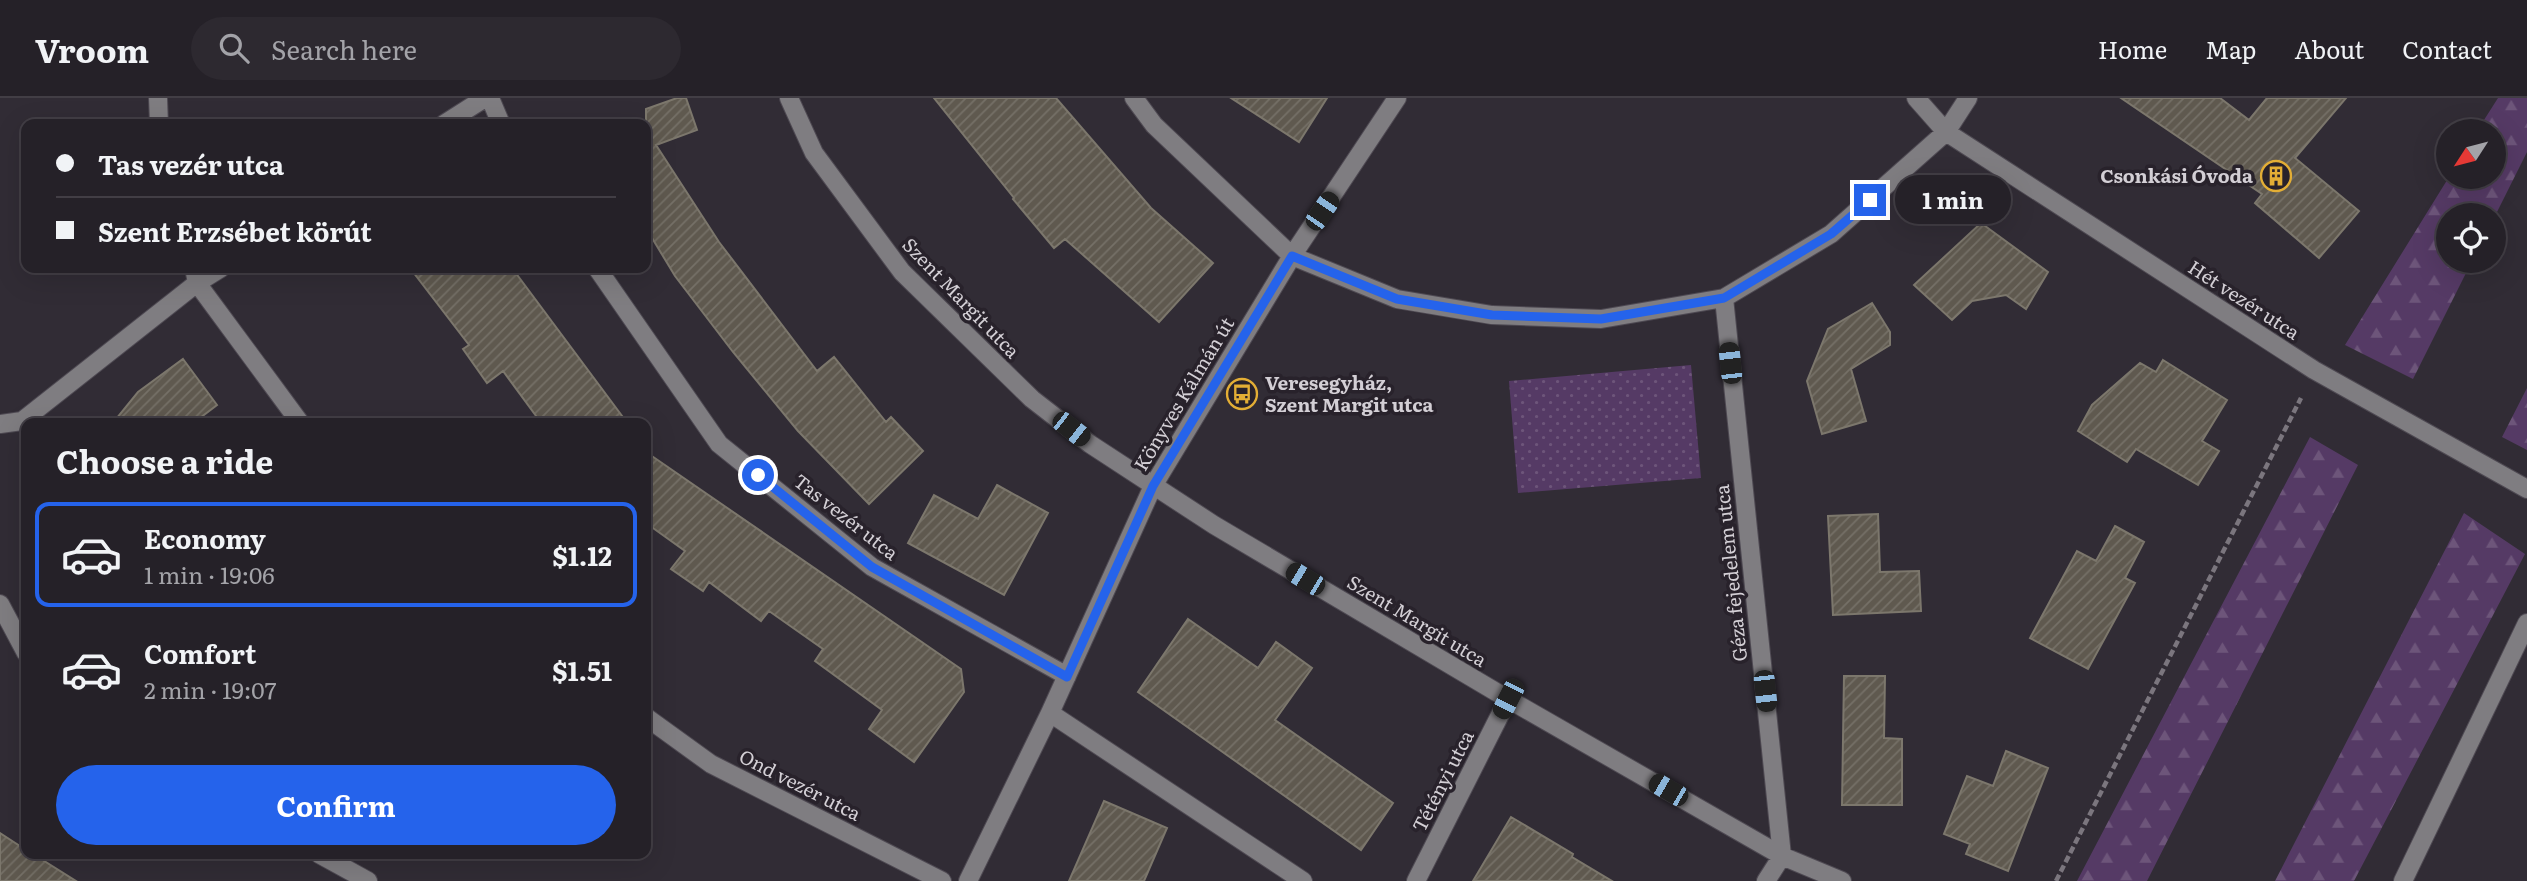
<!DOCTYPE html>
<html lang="en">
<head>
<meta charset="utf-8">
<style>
	:root { --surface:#252128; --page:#2d2930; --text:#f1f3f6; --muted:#a3a3a8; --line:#423e45; --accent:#2563eb }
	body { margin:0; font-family:Literata,serif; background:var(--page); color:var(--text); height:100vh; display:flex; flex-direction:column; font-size:26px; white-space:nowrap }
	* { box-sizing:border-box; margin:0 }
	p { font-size:23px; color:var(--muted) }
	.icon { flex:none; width:38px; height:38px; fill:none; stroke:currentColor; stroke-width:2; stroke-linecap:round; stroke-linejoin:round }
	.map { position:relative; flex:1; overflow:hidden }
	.details { position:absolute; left:21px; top:320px; width:630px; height:441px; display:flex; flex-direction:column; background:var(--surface); border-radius:14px; box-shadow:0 7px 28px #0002,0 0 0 2px var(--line) }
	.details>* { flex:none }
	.top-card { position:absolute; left:21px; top:21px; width:630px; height:154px; border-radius:14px; box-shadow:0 7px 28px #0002,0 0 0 2px var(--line); display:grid; align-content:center; height:154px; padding:0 35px; background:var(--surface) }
	.needle { width:46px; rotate:234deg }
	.fabs { position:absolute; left:2436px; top:21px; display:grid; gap:14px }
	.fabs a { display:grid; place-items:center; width:70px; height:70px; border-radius:50%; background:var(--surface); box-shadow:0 7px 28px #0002,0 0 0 2px var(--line); font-size:35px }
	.end { position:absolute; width:32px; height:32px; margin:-16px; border:9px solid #2563eb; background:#fff; box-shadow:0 0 0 4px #fff }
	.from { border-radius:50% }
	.bubble { position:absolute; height:49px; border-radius:24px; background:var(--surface); box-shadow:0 7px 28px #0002,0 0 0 2px var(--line); font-size:23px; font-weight:700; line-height:49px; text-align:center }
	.car { position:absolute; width:21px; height:42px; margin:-21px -10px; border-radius:9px; box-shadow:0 0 5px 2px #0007; background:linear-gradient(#222 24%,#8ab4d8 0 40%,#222 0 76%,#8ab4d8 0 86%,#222 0) }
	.top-card b { display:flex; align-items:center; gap:24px; height:66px; font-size:26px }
	.top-card b+b { border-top:2px solid var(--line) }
	.top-card i { width:18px; height:18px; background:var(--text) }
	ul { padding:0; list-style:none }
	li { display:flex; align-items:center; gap:21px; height:105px; margin:0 14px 10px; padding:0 21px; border:4px solid transparent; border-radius:14px }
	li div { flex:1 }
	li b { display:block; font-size:26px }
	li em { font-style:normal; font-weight:700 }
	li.active { border-color:var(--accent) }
	li>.icon { width:63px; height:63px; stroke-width:1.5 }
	h2 { padding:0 35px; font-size:32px; line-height:84px }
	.primary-button { display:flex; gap:14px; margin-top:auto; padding:14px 35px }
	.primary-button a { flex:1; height:80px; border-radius:42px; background:var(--accent); color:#fff; font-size:28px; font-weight:700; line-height:80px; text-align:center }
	header { display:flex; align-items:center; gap:42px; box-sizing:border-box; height:98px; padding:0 35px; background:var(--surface); border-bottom:2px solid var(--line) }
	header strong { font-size:33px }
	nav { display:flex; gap:38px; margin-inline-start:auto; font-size:24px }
	.search { width:490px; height:63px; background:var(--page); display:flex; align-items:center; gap:18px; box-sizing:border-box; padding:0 24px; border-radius:38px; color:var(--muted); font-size:26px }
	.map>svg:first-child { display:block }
</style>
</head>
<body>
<header>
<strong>Vroom</strong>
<div class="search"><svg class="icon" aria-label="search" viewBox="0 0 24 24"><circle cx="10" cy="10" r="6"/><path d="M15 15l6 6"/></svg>Search here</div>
<nav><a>Home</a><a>Map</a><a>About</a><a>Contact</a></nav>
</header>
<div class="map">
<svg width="2527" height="783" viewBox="0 0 2527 783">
	<defs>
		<pattern id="forest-firs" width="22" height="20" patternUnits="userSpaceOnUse" patternTransform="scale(1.75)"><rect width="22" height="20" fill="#553a65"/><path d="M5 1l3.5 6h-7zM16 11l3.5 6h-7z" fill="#6d557a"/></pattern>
		<pattern id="park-dots" width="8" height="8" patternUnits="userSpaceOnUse" patternTransform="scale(1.75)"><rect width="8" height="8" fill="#553a65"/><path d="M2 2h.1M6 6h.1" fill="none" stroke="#6d557a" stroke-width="1.8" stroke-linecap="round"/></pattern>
		<pattern id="building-hatch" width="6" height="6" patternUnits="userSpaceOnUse" patternTransform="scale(1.75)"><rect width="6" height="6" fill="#5f594f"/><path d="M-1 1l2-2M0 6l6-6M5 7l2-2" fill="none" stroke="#757067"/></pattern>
	</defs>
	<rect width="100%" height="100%" fill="#312c35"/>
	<path fill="url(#forest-firs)" d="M2498 0H2527V54L2494 120V117H2448V163H2472L2413 281 2345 247 2449 79H2494V33H2477Z
		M2527 290V352L2502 339Z
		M2310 339 2358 367 2147 783H2077Z
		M2464 415 2525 456 2354 783H2275Z"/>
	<path fill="url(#park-dots)" d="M1691 267 1701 380 1518 395 1509 283Z"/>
	<path fill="url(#building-hatch)" stroke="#7c776c" stroke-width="2" d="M677 0H686L697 32 656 47 719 144 817 273 834 259 886 324 891 319 923 353 869 406 798 333 733 254 675 178 646 130V11Z
		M934 0H1056L1151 110 1213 165 1159 224 1065 141 1054 150 1013 101 1014 100Z
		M1231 0H1327L1299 44Z
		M2121 0H2220L2249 22 2267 0H2346L2295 60 2359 113 2319 160 2255 105 2262 96Z
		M1981 125 2048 174 2026 211 2006 197 1972 203 1952 222 1914 187Z
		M410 170H512L628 326H542L503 273 487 285 463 251 469 247Z
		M1872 205 1890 234V247L1851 271 1866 323 1822 336 1807 283 1828 231Z
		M183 261 217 307 192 326H112L138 294Z
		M2163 262 2227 302 2202 343 2219 353 2198 387 2136 351 2127 364 2078 333 2092 307 2140 265 2156 274Z
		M646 354 961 571 964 594 914 664 869 631 882 612 815 563 823 551 769 513 761 523 709 484 703 493 671 471 685 453 646 425Z
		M997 387 1048 415 1004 497 908 445 934 397 978 421Z
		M1878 416 1880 474 1919 473 1921 513 1833 517 1828 418Z
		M2115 428 2144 444 2125 480 2135 485 2088 571 2030 540 2077 453 2096 463Z
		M1188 521 1258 570 1276 544 1312 570 1275 622 1393 705 1361 752 1138 594Z
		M1844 578H1885L1884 640 1902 641V707H1842Z
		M2006 653 2048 670 2008 773 1966 756 1970 746 1944 736 1967 678 1993 688Z
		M1104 703 1167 730 1144 783H1069Z
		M1511 719 1573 756 1572 759 1612 783H1473Z
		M0 735 26 752V756H33L76 783H0Z"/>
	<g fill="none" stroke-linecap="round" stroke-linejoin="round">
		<g stroke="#4e4952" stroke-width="20">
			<path id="minor" d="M158 0 159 26
				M490 0 501 26
				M789 0 814 55 902 174 1032 301 1090 346 1214 427 1508 601 1782 758 1842 783
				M1134 0 1154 27 1292 158 1397 201 1492 217 1601 221 1724 200 1831 136 1946 34 1968 0
				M1916 0 1946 34 2314 272 2527 391
				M444 26 485 0
				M194 170 197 185 301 326
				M597 170 719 346 872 469 1067 578
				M1724 200 1782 758 1766 783
				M0 326 22 323 197 185 221 170
				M0 506 26 555
				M1050 615 1303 783
				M646 619 711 666 942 783
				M319 756 368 783
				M968 783 1050 615 1153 388 1292 158 1397 0
				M1416 783 1508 601
				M2403 783 2527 525"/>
		</g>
		<path stroke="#7b767e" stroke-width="4.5" stroke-dasharray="7 3.5" stroke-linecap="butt" d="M2056 783 2301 300"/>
		<use href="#minor" stroke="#7f7d81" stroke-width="18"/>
	</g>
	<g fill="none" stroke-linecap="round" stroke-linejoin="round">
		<path stroke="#2563eb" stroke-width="9" d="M758 377 872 469 1067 579 1153 388 1292 158 1397 201 1492 217 1601 221 1724 200 1831 136 1870 102"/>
	</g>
	<defs>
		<g id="building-ring" transform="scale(1.575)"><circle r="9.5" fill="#28222b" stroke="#e3ae35" stroke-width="1.5"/><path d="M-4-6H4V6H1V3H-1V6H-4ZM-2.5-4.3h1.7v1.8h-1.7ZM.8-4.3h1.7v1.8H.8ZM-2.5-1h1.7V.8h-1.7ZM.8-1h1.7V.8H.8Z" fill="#e3ae35"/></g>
		<g id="bus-ring" transform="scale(1.575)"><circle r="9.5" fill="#28222b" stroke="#e3ae35" stroke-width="1.5"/><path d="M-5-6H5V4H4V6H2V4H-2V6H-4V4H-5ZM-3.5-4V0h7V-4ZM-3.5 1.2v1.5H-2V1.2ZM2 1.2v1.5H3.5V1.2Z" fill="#e3ae35"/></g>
	</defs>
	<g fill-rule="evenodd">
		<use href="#building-ring" x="2276" y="78"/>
		<use href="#bus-ring" x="1242" y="296"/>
	</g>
	<g text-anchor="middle" stroke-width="7" stroke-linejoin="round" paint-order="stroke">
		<g font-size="19" font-weight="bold" fill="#d3cfd5" stroke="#28222b" text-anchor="end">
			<text x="2253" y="85">Csonkási Óvoda</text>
			<text x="1265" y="292" text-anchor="start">Veresegyház,<tspan x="1265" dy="22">Szent Margit utca</tspan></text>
		</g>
		<g font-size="19" fill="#d3cfd5" stroke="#28222b">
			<text transform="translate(961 200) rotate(46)" y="7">Szent Margit utca</text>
			<text transform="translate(2244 202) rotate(33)" y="7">Hét vezér utca</text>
			<text transform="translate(1184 296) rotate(-59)" y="7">Könyves Kálmán út</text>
			<text transform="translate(846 419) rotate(38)" y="7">Tas vezér utca</text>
			<text transform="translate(1731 475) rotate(-96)" y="7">Géza fejedelem utca</text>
			<text transform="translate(1417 523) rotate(31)" y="7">Szent Margit utca</text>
			<text transform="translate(1443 683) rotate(-63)" y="7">Tétényi utca</text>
			<text transform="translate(800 687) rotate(27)" y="7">Ond vezér utca</text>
		</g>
	</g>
</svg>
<div class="fabs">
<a><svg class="needle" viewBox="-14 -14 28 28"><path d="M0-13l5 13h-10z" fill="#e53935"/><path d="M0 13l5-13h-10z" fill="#a3a3a8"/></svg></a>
<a><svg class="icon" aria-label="locate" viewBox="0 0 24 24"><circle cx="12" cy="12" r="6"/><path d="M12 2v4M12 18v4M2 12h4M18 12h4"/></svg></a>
</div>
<i class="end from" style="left:758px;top:377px"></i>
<i class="end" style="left:1870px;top:102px"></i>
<div class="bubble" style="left:1895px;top:77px;width:116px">1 min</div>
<i class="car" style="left:1322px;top:113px;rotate:34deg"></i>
<i class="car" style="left:1730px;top:265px;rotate:354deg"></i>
<i class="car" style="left:1071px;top:331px;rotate:128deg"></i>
<i class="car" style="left:1305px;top:481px;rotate:301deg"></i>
<i class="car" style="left:1765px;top:593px;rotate:174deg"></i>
<i class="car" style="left:1508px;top:601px;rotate:207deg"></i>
<i class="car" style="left:1668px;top:692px;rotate:300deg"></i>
<div class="top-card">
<b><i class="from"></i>Tas vezér utca</b>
<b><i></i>Szent Erzsébet körút</b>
</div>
<section class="details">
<h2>Choose a ride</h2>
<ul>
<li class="active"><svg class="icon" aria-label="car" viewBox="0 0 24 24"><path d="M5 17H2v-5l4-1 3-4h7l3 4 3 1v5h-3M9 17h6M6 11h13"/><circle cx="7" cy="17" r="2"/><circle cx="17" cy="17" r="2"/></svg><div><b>Economy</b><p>1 min · 19:06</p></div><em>$1.12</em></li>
<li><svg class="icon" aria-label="car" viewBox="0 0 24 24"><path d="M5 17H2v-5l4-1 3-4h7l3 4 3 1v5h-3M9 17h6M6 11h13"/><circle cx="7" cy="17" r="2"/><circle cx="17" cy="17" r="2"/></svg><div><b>Comfort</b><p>2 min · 19:07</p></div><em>$1.51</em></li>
</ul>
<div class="primary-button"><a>Confirm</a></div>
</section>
</div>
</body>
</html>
